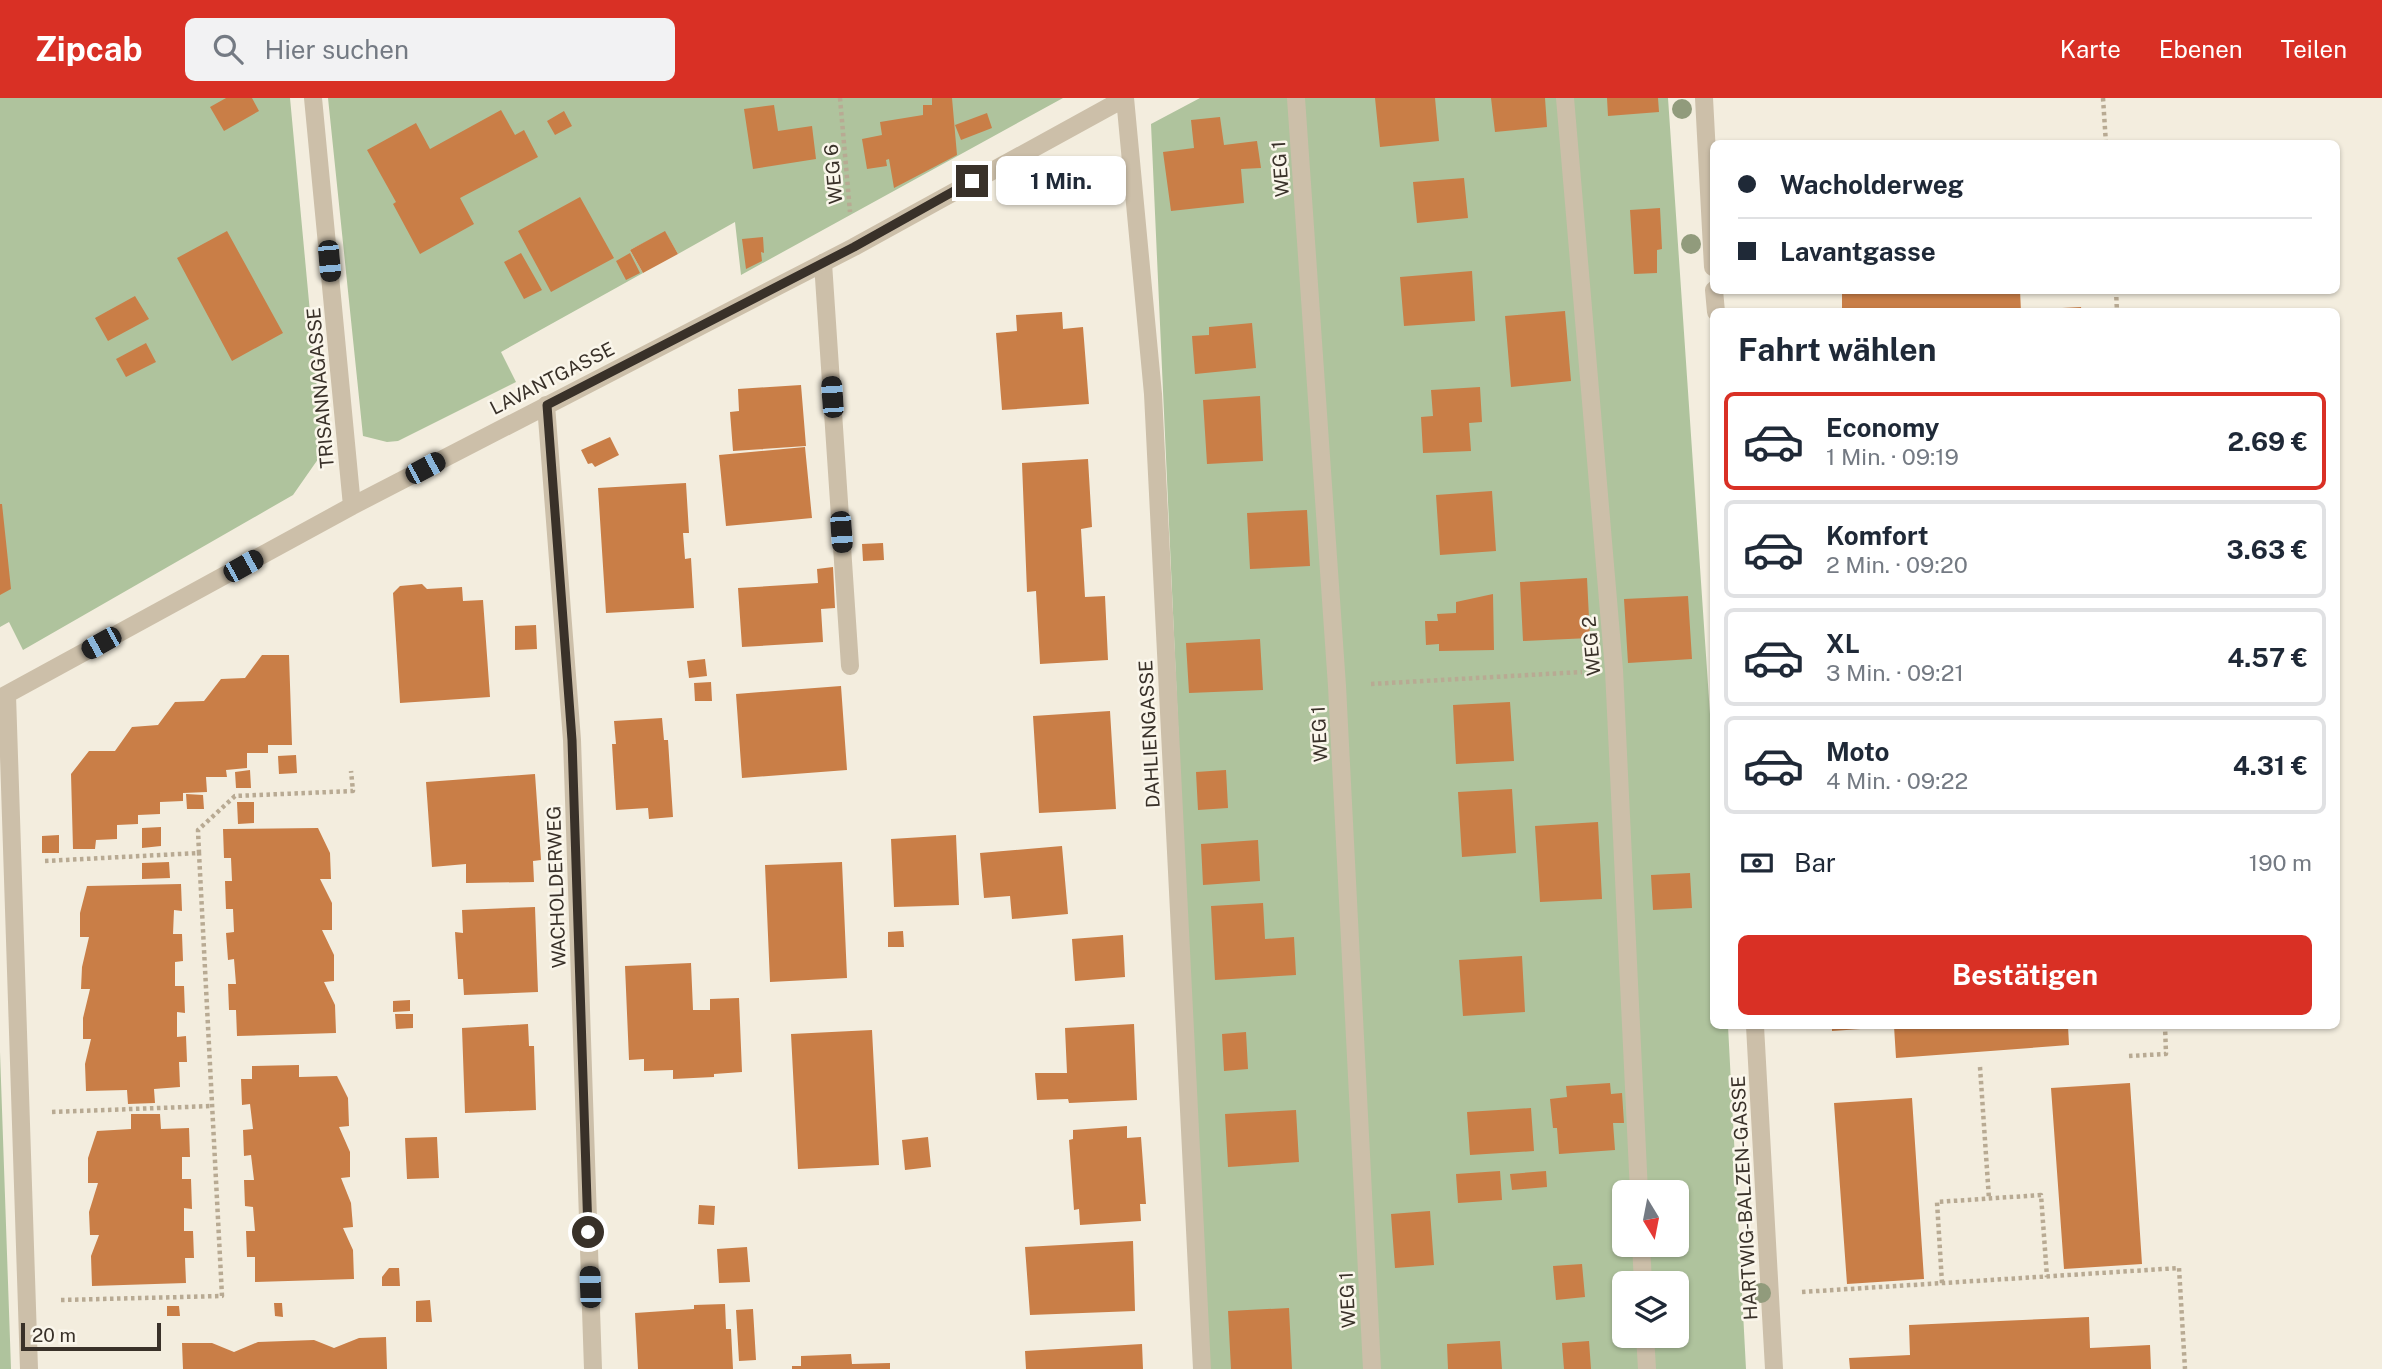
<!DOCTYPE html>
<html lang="de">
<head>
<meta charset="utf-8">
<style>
	:root { --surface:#fff; --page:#f2f2f3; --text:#1f2937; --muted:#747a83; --line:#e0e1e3; --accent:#d93025 }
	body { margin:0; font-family:"Public Sans",sans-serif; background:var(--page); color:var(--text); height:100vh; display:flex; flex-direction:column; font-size:26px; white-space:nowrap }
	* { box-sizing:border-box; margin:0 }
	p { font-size:23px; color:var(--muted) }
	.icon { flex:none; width:38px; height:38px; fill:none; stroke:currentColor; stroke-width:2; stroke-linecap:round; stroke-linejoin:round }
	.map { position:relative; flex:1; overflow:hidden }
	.drawer { position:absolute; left:1710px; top:210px; width:630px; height:721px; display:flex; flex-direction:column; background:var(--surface); border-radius:10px; box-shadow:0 2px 5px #0004 }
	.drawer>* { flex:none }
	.guide { position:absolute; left:1710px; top:42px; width:630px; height:154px; border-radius:10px; box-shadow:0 2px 5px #0004; display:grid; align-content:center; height:154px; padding:0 28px; background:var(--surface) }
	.needle { width:46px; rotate:170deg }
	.fabs { position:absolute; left:1612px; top:1082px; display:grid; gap:14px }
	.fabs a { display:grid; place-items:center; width:77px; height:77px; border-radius:10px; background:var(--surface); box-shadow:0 2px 5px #0004; font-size:35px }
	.scale { position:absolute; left:21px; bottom:18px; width:140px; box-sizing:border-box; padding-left:7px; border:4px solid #393129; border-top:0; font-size:19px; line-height:24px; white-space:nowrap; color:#393129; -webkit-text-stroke:5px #faf6eb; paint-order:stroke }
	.end { position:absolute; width:32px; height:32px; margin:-16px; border:9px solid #393129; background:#fff; box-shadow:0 0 0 4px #fff }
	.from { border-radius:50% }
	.bubble { position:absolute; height:49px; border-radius:10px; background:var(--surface); box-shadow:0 2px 5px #0004; font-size:23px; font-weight:700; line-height:49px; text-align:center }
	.car { position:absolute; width:21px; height:42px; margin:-21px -10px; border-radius:9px; box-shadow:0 0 5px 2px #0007; background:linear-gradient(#222 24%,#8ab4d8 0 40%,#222 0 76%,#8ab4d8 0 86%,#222 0) }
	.guide b { display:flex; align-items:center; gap:24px; height:66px; font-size:26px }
	.guide b+b { border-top:2px solid var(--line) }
	.guide i { width:18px; height:18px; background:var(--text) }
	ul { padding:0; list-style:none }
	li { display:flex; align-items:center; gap:21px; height:98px; margin:0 14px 10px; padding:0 14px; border:4px solid var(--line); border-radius:10px }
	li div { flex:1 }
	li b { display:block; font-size:26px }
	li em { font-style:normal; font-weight:700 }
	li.on { border-color:var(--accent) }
	li>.icon { width:63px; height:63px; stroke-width:1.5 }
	h2 { padding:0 28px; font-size:32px; line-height:84px }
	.pay { display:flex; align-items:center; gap:18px; height:77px; padding:0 28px; font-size:26px }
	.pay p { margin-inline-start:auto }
	.primary-button { display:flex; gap:14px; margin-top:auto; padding:14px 28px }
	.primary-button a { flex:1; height:80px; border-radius:10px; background:var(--accent); color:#fff; font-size:28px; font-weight:700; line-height:80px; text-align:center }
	header { display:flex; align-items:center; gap:42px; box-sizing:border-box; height:98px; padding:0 35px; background:var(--accent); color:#fff }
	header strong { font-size:33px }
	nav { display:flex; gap:38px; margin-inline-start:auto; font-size:24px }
	.search { width:490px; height:63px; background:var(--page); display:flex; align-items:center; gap:18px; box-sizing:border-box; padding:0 24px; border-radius:10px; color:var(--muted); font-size:26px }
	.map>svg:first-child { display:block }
</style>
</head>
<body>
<header>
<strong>Zipcab</strong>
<div class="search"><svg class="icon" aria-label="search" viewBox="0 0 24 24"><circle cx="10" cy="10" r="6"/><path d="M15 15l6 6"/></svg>Hier suchen</div>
<nav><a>Karte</a><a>Ebenen</a><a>Teilen</a></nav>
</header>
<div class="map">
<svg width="2382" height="1271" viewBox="0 0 2382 1271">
	<rect width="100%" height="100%" fill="#f3edde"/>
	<path fill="#afc39d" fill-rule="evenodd" d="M0 0H290L323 354 293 397 23 552 9 524 0 529Z
		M328 0H1063L741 177 735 124 678 156 665 134 630 152 643 175 501 254 516 284 398 343 387 344 363 338Z
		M1200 0H1668L1713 660V928H1728L1746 1271H1207L1151 26ZM1624 1094H1676V1146H1624ZM1624 1185H1676V1237H1624Z
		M0 954 11 1271H0Z"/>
	<path fill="#c97e47" d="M226 0H252L259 13 224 33 210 9Z
		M932 0H952L957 57 894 90 889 61 886 62 887 68 867 71 862 41 882 37 880 24 923 17V7H932Z
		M1375 0H1435L1439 43 1380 49Z
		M1491 0H1545L1547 29 1495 34Z
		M1607 0H1658L1659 14 1608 18Z
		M774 7 778 33 812 28 816 61 753 71 744 11Z
		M501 12 515 37 524 32 538 59 460 100 474 126 420 156 393 106 396 104 367 52 416 25 430 51Z
		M564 13 572 28 555 37 547 23Z
		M987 15 992 30 961 42 955 27Z
		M1220 19 1224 47 1257 43 1261 70 1241 71 1244 105 1171 113 1163 54 1194 50 1191 22Z
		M1464 80 1468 120 1417 125 1413 84Z
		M580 99 614 160 551 194 518 133Z
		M1660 110 1662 151 1657 152V175L1634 176 1630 112Z
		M227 133 283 235 232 263 177 160Z
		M665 133 678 156 643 175 630 152Z
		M763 139 764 155 761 154 762 163 746 171 742 141Z
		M521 155 542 192 524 201 504 164Z
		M630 155 640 175 626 182 616 163Z
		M1472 173 1475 223 1404 228 1400 179Z
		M1872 192H2020L2021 214H1842V195Z
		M135 198 149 221 108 243 95 220Z
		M2081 209 2082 214H2043V211Z
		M1565 213 1571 283 1511 289 1505 218Z
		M1062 214 1063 231 1083 229 1089 306 1002 312 996 235 1017 233 1016 217Z
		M1252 225 1256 270 1195 276 1192 238 1209 237V229Z
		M146 245 156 264 126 279 116 261Z
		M801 287 806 348 733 353 730 314 739 313 738 291Z
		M1480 289 1482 324 1469 325 1471 353 1423 355 1421 319 1433 318 1431 292Z
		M1260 298 1263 363 1207 366 1203 302Z
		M610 339 619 357 595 369 592 365 588 366 581 352Z
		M805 349 812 420 726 428 719 357Z
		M1088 361 1092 429 1081 431 1085 499 1105 498 1108 562 1040 566 1036 493 1027 494 1022 365Z
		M686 385 689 435H683L685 461 691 460 694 510 606 515 598 390Z
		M1492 393 1496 453 1440 457 1436 397Z
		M0 406H2L11 491 0 497Z
		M1307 412 1310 468 1250 471 1247 415Z
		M883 445 884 462 863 463 862 446Z
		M833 469 835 510 821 511 823 544 742 549 738 490 818 485 817 471Z
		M1587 480 1590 540 1523 543 1520 484Z
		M422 486 427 491 462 489 463 503 483 502 490 599 400 605 393 495 400 488Z
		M1493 496 1494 552 1439 553V546L1426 547 1425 523H1438L1437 516 1456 515V504Z
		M1688 498 1692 561 1628 565 1624 501Z
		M536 527 537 551 515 552V528Z
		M1260 541 1263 592 1189 595 1186 545Z
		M262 557H289L292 647H268V655H247V670L226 672 227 679H206L207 694 183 695V703L160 704V716L138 717V726L117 727V741L96 742 95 751H73L71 676 89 653H115L132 629 158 627 175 604 204 603 221 581 245 580Z
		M705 561 707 578 689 580 687 563Z
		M711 584 712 603H695L694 585Z
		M841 588 847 672 742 680 736 596Z
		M1510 604 1514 663 1456 666 1453 607Z
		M1110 613 1116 711 1039 715 1033 618Z
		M662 620 664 642H668L673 719 649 721 648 710 616 712 612 646H616L614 623Z
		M296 657 297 675 279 676 278 658Z
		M250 672 251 690H236L235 674Z
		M1226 672 1228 710 1198 712 1196 674Z
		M535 676 541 762 533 763 534 784 466 785V766L432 769 426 684Z
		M1512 691 1516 755 1462 759 1458 694Z
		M186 696 203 697 204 711H187Z
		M237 704H254V725L238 726Z
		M1598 724 1602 801 1540 804 1535 728Z
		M161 729V748L142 750V730Z
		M318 730 330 755 331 781H320L332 805V832H322L334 857V883L324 884 335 907 336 935 237 938 236 912H229L228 886H236L234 861 228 862 226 835 234 834 233 811H226L225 783H232L231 760H224L223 731Z
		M59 737V755H42V738Z
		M956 737 959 807 894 809 891 741Z
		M1258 742 1260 783 1203 787 1201 746Z
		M1062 748 1068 816 1012 821 1010 798 984 800 980 755Z
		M169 764 170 780 142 781V765Z
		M842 764 847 880 770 884 765 767Z
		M1690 775 1692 810 1653 812 1651 777Z
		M181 786 182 813 174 812 173 836H182L183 863 175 864V888H184L185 915 177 914V939L186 938 187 964H179L180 989 154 991 155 1005 128 1006 127 992 86 993 85 966 91 941H83V920L90 891H81L82 869 89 839H80V815L87 788Z
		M1263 805 1265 841 1294 839 1296 877 1215 882 1211 808Z
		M535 809 538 894 464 897 463 881H458L455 834 463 835 462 812Z
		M903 833 904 849H888V834Z
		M1123 837 1125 879 1075 883 1072 841Z
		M1522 858 1525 914 1463 918 1459 862Z
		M691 865 693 912H710V901L739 900 742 974 714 976V979L673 981V972L644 973V961L629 962 625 868Z
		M410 902V913L393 914V903Z
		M395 916H413V930L396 931Z
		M528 926 529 948H534L536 1012 465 1015 462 930Z
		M1134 926 1137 1002 1069 1005 1068 1001 1037 1002 1035 975H1067L1065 930Z
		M1832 928H1875V930L1832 933Z
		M1894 928H2068L2069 947 1896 960Z
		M872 932 879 1067 798 1071 791 936Z
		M1246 934 1248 971 1224 973 1222 936Z
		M299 967V979L337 978 348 1000 349 1028 339 1029 350 1054V1079L341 1080 351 1105 353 1129 343 1130 353 1152 354 1181 255 1184V1159H247L246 1133H255L253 1109 245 1108 244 1082H254L251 1057 244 1058 243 1032 253 1031 250 1006 242 1007 241 981H252V968Z
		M1610 985 1611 996 1622 995 1624 1025H1613L1615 1052 1559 1056 1557 1030H1553L1550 1001 1567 999 1566 988Z
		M2130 985 2142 1166 2064 1171 2051 990Z
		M1912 1000 1924 1181 1847 1186 1834 1005Z
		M1531 1010 1534 1053 1470 1057 1467 1014Z
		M1296 1012 1299 1064 1228 1069 1225 1016Z
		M131 1016H160L161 1031 189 1030 190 1059H182V1081H191L192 1111 184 1110V1133H193L194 1160H185L186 1185 92 1188 91 1158 99 1137H90L89 1114 98 1085H88V1060L97 1033 131 1031Z
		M1127 1028V1040L1141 1039 1146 1106H1140L1141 1123 1080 1127 1079 1111 1074 1112 1069 1042 1073 1041V1032Z
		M437 1039 439 1080 407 1081 405 1040Z
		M928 1039 931 1069 905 1072 902 1042Z
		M1500 1073 1502 1102 1458 1105 1456 1076Z
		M1546 1073 1547 1089 1512 1092 1510 1076Z
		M699 1107 715 1108 714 1127 698 1126Z
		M1430 1113 1434 1167 1395 1170 1391 1116Z
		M1133 1143 1135 1213 1030 1217 1025 1149Z
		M747 1149 750 1184 719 1185 717 1151Z
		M1582 1166 1585 1199 1556 1202 1553 1168Z
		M389 1170H399L400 1188H382V1179Z
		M430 1202 432 1224H416V1203Z
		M274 1205H282L283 1219 275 1218Z
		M725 1206 726 1231H731L733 1271H638L635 1215 694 1211V1207Z
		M167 1208H179L180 1218H167Z
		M1289 1210 1292 1271H1231L1228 1213Z
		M753 1211 756 1262 739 1263 736 1212Z
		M2089 1219 2090 1250 2150 1247 2151 1271H1850L1849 1260 1910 1257 1909 1227Z
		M386 1239 387 1271H183L182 1245H212L234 1254 258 1244 314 1242 334 1250 359 1240Z
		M1500 1243 1502 1271H1448L1447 1246Z
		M1589 1243 1591 1271H1564L1562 1245Z
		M1142 1246 1143 1271H1026L1025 1253Z
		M851 1256 852 1266 890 1265V1271H792V1268H801V1258Z"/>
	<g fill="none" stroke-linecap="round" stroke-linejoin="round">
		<path stroke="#b8aa93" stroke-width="4.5" stroke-dasharray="3.5 3.5" stroke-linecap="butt" d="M840 0 850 114
			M2103 0 2106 46
			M2116 192 2117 214
			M1371 586 1582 574
			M45 763 199 755 198 732 235 698 353 693 351 673
			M2129 958 2166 956 2165 928
			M1980 969 1989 1101
			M52 1014 212 1008
			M1942 1185 1937 1104 2041 1097 2047 1179
			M1802 1194 2179 1170 2185 1271
			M61 1202 222 1198 199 755"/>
		<path stroke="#ccbfa9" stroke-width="18" d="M1296 0 1337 588 1372 1271
			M1565 0 1614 572 1639 1094
			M823 165 850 568
			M1641 1146 1643 1185
			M1645 1237 1647 1271"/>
		<path stroke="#ccbfa9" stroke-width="18" d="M313 0 352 408
			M1125 0 1153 296 1202 1271
			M1704 0 1713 169
			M1714 192 1716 214
			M546 307 572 642 593 1271
			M7 597 29 1271
			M0 600 352 408 854 149 1125 0
			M1755 928 1774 1271"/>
	</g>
	<g fill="#919b7c">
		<circle cx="1682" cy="11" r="10"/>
		<circle cx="1691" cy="146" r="10"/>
		<circle cx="1761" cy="1195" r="10"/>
	</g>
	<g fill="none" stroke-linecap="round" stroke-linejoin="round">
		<path stroke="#393129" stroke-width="9" d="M588 1134 572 642 547 307 854 149 972 83"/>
	</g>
	<g text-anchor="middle" stroke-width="5" stroke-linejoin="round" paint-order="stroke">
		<g font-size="19" fill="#393129" stroke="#faf6eb">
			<text transform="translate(1280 71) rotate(-94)" y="7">WEG 1</text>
			<text transform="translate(833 76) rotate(-95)" y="7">WEG 6</text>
			<text transform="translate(552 280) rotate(-27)" y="7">LAVANTGASSE</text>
			<text transform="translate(320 290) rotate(-95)" y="7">TRISANNAGASSE</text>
			<text transform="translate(1591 548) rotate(-95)" y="7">WEG 2</text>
			<text transform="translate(1149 636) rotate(-93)" y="7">DAHLIENGASSE</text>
			<text transform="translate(1319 636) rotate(-93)" y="7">WEG 1</text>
			<text transform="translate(556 789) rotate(-92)" y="7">WACHOLDERWEG</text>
			<text transform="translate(1744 1100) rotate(-93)" y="7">HARTWIG-BALZEN-GASSE</text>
			<text transform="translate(1347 1202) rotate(-93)" y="7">WEG 1</text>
		</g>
	</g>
</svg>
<div class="fabs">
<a><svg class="needle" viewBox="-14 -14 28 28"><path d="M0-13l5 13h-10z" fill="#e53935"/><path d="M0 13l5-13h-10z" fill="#747a83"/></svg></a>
<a><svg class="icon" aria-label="layers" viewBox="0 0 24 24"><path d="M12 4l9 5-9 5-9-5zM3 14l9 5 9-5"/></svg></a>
</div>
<div class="scale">20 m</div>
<i class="end from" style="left:588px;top:1134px"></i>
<i class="end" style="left:972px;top:83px"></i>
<div class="bubble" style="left:996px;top:58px;width:130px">1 Min.</div>
<i class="car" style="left:329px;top:163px;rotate:175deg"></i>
<i class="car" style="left:832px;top:299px;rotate:356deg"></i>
<i class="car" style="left:425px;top:370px;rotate:62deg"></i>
<i class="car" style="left:841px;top:434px;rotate:176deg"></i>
<i class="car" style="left:243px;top:468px;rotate:61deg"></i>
<i class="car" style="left:101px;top:545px;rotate:241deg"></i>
<i class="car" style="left:590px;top:1189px;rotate:358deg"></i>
<div class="guide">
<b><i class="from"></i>Wacholderweg</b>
<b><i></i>Lavantgasse</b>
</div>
<section class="drawer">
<h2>Fahrt wählen</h2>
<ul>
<li class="on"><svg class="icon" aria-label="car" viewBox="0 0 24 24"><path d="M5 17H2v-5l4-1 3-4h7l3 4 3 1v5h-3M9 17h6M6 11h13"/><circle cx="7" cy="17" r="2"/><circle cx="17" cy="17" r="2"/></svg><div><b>Economy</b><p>1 Min. · 09:19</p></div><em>2.69 €</em></li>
<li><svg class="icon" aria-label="car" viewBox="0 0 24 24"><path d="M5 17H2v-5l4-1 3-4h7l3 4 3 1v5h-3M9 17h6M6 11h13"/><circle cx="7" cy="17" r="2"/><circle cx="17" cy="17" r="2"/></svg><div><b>Komfort</b><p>2 Min. · 09:20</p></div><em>3.63 €</em></li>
<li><svg class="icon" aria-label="car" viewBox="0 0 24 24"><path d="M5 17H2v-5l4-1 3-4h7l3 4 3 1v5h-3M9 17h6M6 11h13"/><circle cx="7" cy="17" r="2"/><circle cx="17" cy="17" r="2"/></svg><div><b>XL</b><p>3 Min. · 09:21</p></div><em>4.57 €</em></li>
<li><svg class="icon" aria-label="car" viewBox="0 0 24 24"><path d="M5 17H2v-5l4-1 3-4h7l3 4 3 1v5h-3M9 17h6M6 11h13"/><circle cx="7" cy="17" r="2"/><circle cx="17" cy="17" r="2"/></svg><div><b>Moto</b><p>4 Min. · 09:22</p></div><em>4.31 €</em></li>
</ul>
<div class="pay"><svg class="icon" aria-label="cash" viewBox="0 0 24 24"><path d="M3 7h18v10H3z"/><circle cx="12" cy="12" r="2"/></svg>Bar<p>190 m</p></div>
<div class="primary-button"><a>Bestätigen</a></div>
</section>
</div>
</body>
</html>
